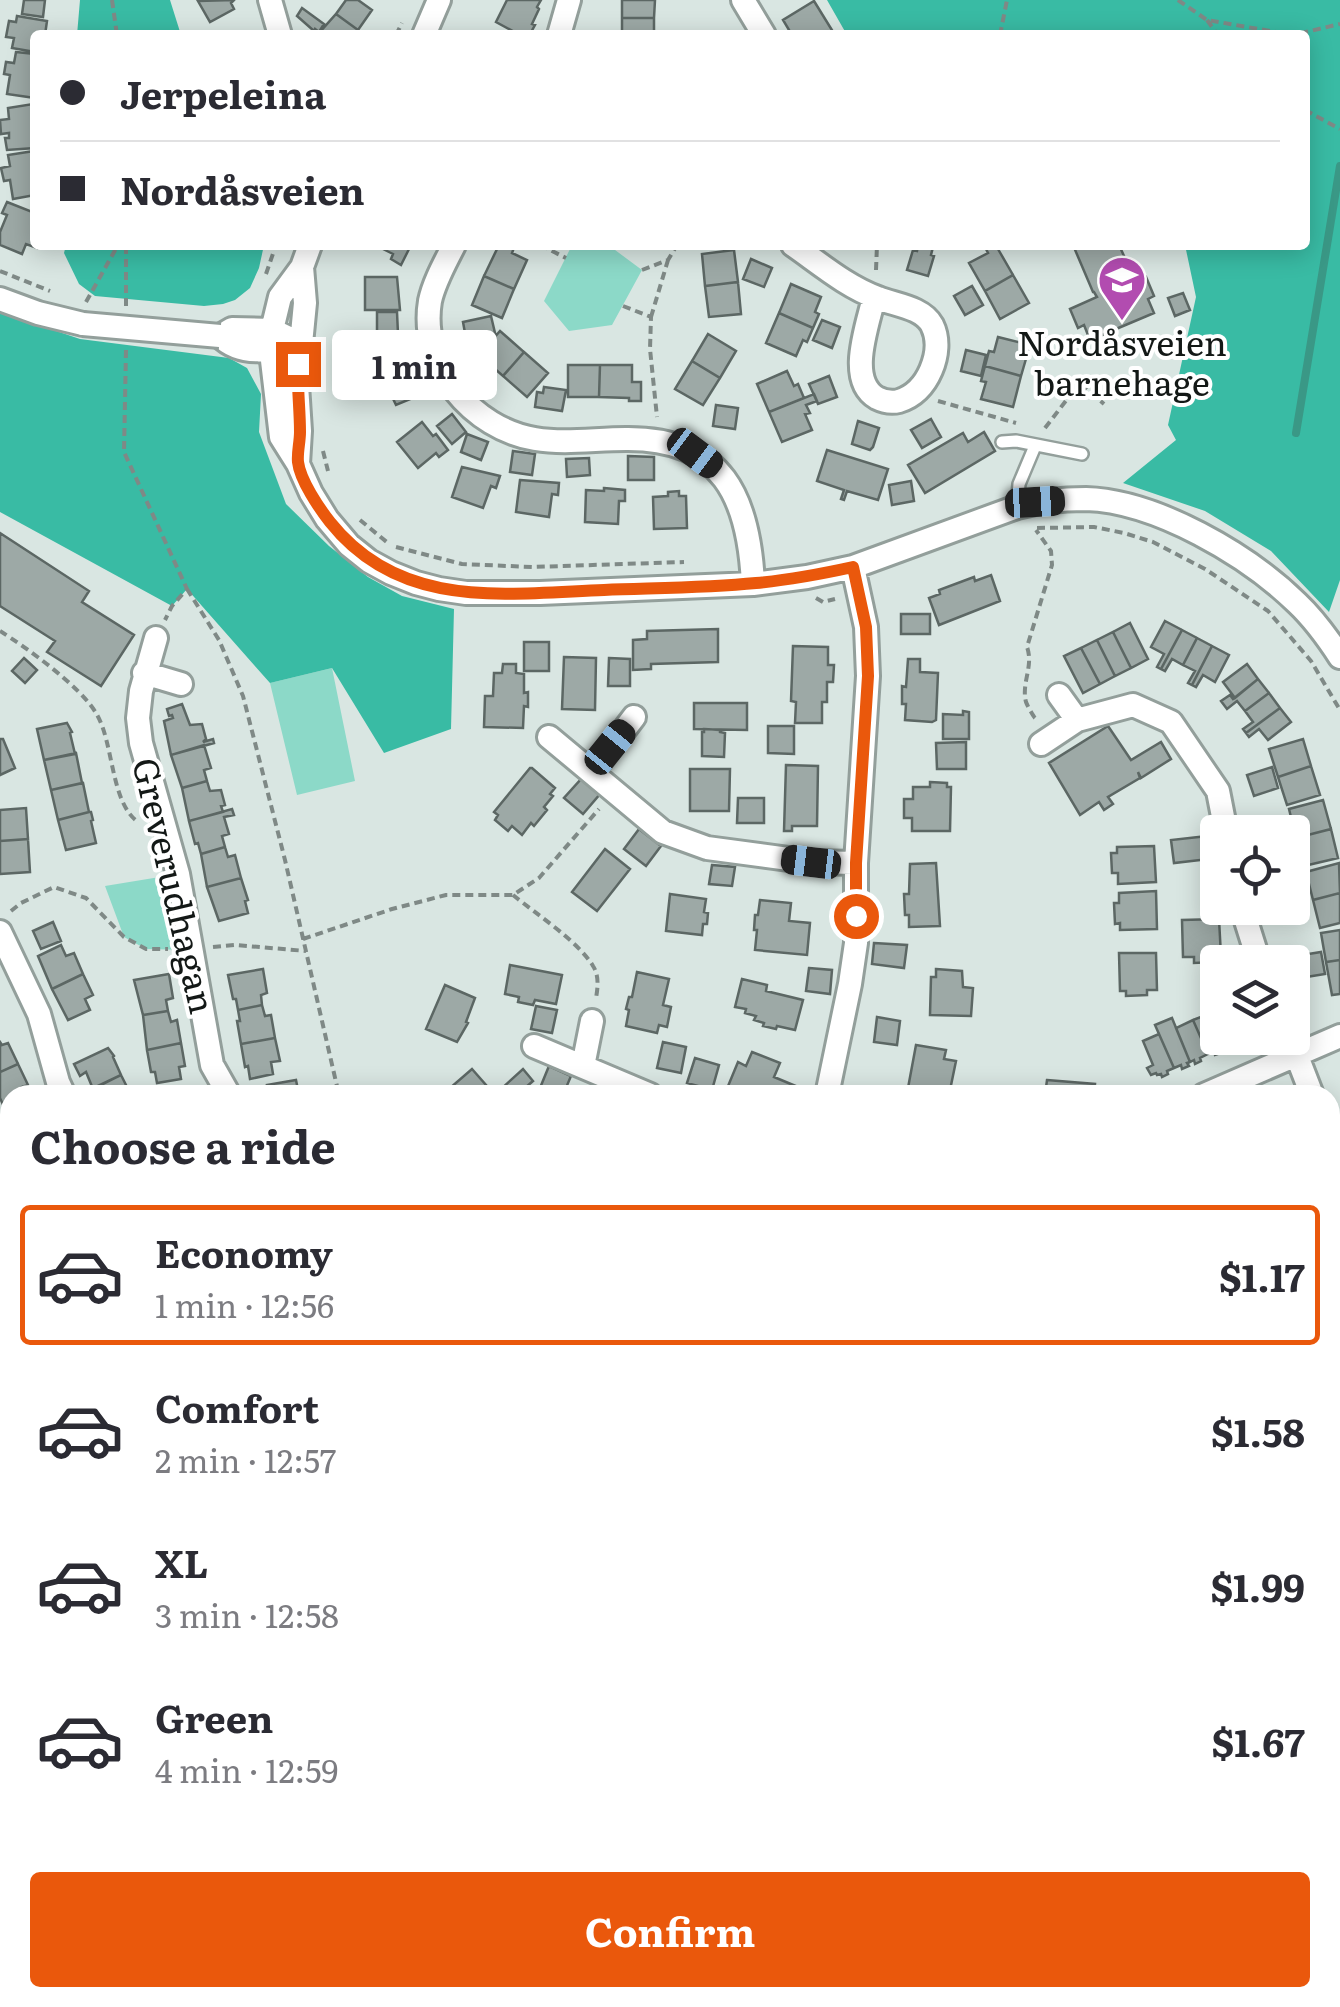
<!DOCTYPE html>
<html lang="en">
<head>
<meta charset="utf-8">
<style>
	:root { --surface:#fff; --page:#f2f2f3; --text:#2b2b33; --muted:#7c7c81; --line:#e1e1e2; --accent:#ea580c }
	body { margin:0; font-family:Literata,serif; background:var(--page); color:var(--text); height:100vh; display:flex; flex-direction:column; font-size:38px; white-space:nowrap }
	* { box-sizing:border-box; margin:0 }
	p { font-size:32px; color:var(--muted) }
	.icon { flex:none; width:55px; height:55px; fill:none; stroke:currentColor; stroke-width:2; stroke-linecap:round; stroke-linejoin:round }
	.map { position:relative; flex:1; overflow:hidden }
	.side { position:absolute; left:0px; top:1085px; width:1340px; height:922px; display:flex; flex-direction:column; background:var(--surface); border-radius:30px 30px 0 0; box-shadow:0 5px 25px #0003 }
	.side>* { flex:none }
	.banner { position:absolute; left:30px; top:30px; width:1280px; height:220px; border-radius:10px; box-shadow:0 5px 25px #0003; display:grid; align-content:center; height:220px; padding:0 30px; background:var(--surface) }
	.fabs { position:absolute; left:1200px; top:815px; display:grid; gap:20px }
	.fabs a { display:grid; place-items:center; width:110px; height:110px; border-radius:10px; background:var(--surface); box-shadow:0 5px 25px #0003; font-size:50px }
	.end { position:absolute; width:45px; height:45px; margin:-22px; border:12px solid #ea580c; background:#fff; box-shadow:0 0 0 5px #fff }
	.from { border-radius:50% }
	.bubble { position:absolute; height:70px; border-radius:10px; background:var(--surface); box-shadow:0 5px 25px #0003; font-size:32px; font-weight:700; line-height:70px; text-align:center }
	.car { position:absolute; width:30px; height:60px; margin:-30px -15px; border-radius:12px; box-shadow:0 0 8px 2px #0007; background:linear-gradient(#222 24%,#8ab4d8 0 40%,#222 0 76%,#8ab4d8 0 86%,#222 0) }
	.banner b { display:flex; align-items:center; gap:35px; height:95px; font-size:38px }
	.banner b+b { border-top:2px solid var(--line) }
	.banner i { width:25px; height:25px; background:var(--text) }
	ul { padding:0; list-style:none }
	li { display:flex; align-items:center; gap:30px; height:140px; margin:0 20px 15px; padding:0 10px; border:5px solid transparent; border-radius:10px }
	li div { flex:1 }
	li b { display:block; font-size:38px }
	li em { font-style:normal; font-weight:700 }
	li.current { border-color:var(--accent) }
	li>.icon { width:90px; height:90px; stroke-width:1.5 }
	h2 { padding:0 30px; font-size:45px; line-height:120px }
	.cta { display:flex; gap:20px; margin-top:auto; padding:20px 30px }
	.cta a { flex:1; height:115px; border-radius:10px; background:var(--accent); color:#fff; font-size:40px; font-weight:700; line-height:115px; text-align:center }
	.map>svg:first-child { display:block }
</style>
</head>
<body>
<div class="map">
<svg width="1340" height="2007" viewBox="0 0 1340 2007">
	<rect width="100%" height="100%" fill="#d9e6e2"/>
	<path fill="#8cd9c8" d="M572 245 611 247 642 270 612 325 569 331 544 301Z
		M332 668 355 781 297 795 270 683Z
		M178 874 191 950 146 949 124 937 105 886Z"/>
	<path fill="#39bba4" d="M80 0H170L181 35H77Z
		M827 0H1340V580L1329 612 1271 551 1205 511 1123 483 1176 440 1168 425 1196 297 1185 245H1305V35H847Z
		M66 245H264L259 268 250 288 235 300 223 304 204 306 95 296 79 284 64 253Z
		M0 312 80 339 229 358 247 368 261 394 259 432 286 504 329 546 368 577 402 596 454 609 451 729 384 753 332 668 270 683 187 589 172 606 0 512Z"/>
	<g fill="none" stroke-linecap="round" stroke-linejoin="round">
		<path stroke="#3a9886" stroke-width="8" d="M1296 433 1340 166"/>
	</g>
	<path fill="#9da9a6" stroke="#5c6764" stroke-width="2.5" d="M24 0H45L43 17 22 14Z
		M234 0 231 3 234 9 210 22 198 1Z
		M346 0H358L372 10 358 30 336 14Z
		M507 0H541L537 7 539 9 532 24 535 25 530 34 527 32 526 35H520L496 22Z
		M622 0H655L654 18H622Z
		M814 1 835 35H792L783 20Z
		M302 8 324 24 319 32 315 29 314 31 297 16Z
		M336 14 358 30 354 35 321 34 320 32Z
		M17 16 47 21 45 35H35V52L12 48 14 38 6 37 9 21 16 22Z
		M622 18H654V35H622Z
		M16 52 35 54V98L7 94 10 75 4 74 6 62 14 63Z
		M33 104 35 106V148L7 150 5 138H9V133L1 134 0 120 9 119 8 108Z
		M34 151 35 195 13 199 10 180 4 181 1 168 10 166 8 155Z
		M7 202 35 213 33 230 35 245H38L37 248 26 244 22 254 0 245V232L7 215 2 213Z
		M375 245H407L410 247 401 265 391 259 393 254Z
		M494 245H515L512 253 527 260 514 289 484 276 497 249 493 247Z
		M918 245 933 247 931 255 934 256 928 276 907 270 913 250 917 251Z
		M984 245H1002L998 249 1013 275 985 291 969 263 988 253Z
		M1073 245H1119L1124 256 1118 259 1126 278 1115 283 1117 289 1146 277 1154 296 1148 299 1154 313 1090 340 1084 325 1078 328 1070 309 1097 297 1094 292H1093Z
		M734 250 738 282 705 286 702 254Z
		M751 259 772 268 764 287 743 279Z
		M1013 275 1029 303 1000 319 985 291Z
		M484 276 514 289 502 318 472 305Z
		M365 277H397L400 310H365Z
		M738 282 741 314 709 317 705 286Z
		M791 284 821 297 815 312 819 314 813 328 779 313Z
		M972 286 983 305 965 315 954 296Z
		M1183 293 1190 310 1175 316 1168 298Z
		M377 312H397L398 334H377Z
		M779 313 813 328 807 342 803 340 796 356 766 343Z
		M491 316 495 333 487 340 467 344 463 322Z
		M822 320 840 327 832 348 813 340Z
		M500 331 524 352 503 376 479 355Z
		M708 334 736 351 720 378 692 361Z
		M998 337 1030 345 1021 376 985 366 989 351 994 352Z
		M389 347 397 364 400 363 406 376 373 390 360 359Z
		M966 350 986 355 981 376 961 371Z
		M524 352 548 373 527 397 503 376Z
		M692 361 720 378 703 405 675 389Z
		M568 365H600L599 397H568Z
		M600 365H632V382H641V401H629V398L599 397Z
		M985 366 1021 376 1013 407 981 399 986 382 981 381Z
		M787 371 794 386 798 384 804 398 769 412 757 384Z
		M829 376 837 397 818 404 809 384Z
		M407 377 415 397 396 405 387 386Z
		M544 387 566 390 562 411 535 407 537 392 543 393Z
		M814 394 817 401 806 405 810 413 805 414 812 430 782 442 769 412Z
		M716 405 738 408 735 429 713 426Z
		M452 414 466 432 452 444 437 426Z
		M931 419 941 437 922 448 911 430Z
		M858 421 879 428 873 447 870 450 852 444Z
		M422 422 433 436 436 434 448 450 439 457 436 453 418 468 397 442Z
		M984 432 995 451 925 493 908 465 963 433 968 442Z
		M467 434 488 442 481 460 461 452Z
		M827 450 888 469 878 500 847 491 844 500 841 499 844 490 817 481Z
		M513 451 535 454 532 475 510 472Z
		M628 456 654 457V480H628Z
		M589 458 590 475 567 477 566 459Z
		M462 467 500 476 496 488 491 486 483 508 452 497Z
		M520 480 559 483 558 495 552 494 549 517 516 512Z
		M911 481 914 501 892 505 889 485Z
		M604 488 625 490V501H619L618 524 585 522 586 490 604 491Z
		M679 491V496H686L687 528 654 529 653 497 668 496V492Z
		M0 533 89 591 82 602 134 635 101 686 47 652 55 641 0 606Z
		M991 575 1000 601 939 625 929 598 940 594 939 590 974 577 975 581Z
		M901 614H930V634H901Z
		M1165 621 1182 630 1161 669 1157 667 1164 654 1151 647Z
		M1130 623 1148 659 1131 668 1113 632Z
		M718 629V662L651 664V669L633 670V640L647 639V631Z
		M1182 630 1197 638 1183 665 1172 659 1165 671 1161 669Z
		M1113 632 1131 668 1115 676 1097 640Z
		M1197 638 1212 646 1192 685 1188 683 1195 671 1183 665Z
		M1097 640 1115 676 1100 684 1081 648Z
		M524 642H549V671H524Z
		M793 646 828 647V665H834L833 682H827V702H822V723H795L796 702 791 701Z
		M1212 646 1229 655 1215 682 1203 675 1196 687 1192 685Z
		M1081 648 1100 684 1083 693 1064 656Z
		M564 657 596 658 595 710 562 709Z
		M24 658 37 670 25 683 12 671Z
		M609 658 630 659V686H608Z
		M908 659H920V672L938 673 936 720 932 722 905 720 906 704H902V686L906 687Z
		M503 664H516V673L524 674V693L528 692V707L524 706 523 728 484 727 485 696H493L494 673H502Z
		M1247 664 1258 679 1235 698 1223 682Z
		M1258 679 1269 693 1245 711 1237 701 1227 709 1221 701 1230 695 1233 699Z
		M1269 693 1280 708 1246 733 1243 729 1253 722 1245 711Z
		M694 703H747V730L694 729Z
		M182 704 190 725 202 724 206 739 203 742 213 739 214 743 171 755 164 721 173 718 172 715 169 716 167 709Z
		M1280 708 1291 722 1268 740 1259 729 1249 737 1246 733Z
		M963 711 969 712V739H943V714L963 715Z
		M67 723 72 732 70 733 75 754 44 760 37 729Z
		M768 726H794V754L768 753Z
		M1108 726 1131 760 1161 742 1171 759 1141 778 1138 772 1140 778 1108 797 1113 804 1104 810 1099 802 1080 815 1049 763Z
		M704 729 720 730V732L725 733 724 757 702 756V732H704Z
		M0 739H3L15 768 0 775Z
		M1303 739 1311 766 1278 777 1269 749Z
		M966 742V769H937L936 743Z
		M204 745 211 768 204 770 207 781 182 788 171 755Z
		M76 753 82 783 51 790 44 760Z
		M786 765 818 766 817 826H792V831H784Z
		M1311 766 1320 795 1287 805 1278 777Z
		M1272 767 1278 788 1254 796 1247 775Z
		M530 768H532L555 788 550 794 553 796 544 807 547 810 534 826 531 823 522 835 512 826 508 831 495 820 498 815 494 812Z
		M690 769H730L729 811H690Z
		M582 778 600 794 583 814 564 798Z
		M207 781 210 791 221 790 225 805 221 806 223 812 189 821 182 788Z
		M930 782 947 783V787H951L950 831H912V818H904V799H913V787H930Z
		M83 783 89 812 58 820 51 790Z
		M738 798H764V823H737Z
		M1323 800 1331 829 1296 838 1289 809Z
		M26 808 28 839 0 841V810Z
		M232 809 234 815 224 817 229 834 222 836 225 847 201 854 198 843 195 844 189 821Z
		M89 812H91L93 820 91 821 96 843 66 850 58 820Z
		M639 829 661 846 646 866 624 849Z
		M1331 829 1338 858 1304 866 1296 838Z
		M1217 835 1218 858 1174 863 1171 840Z
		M28 839 30 872 0 874V841Z
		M1154 846 1156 882 1118 884V873H1112L1111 853H1117V847Z
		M225 847 228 857 235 855 241 878 207 887 201 854Z
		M605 849 630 869 597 911 572 892Z
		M936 863 940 926 909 927V915H905L904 894H909L910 864Z
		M1339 863 1340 893 1313 900 1306 872Z
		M712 865 735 867 732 886 709 884Z
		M241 878 248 900 245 901 248 913 219 921 207 887Z
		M1156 891 1157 929 1120 930V923L1115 924 1114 903H1119V893Z
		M1298 892 1304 914 1279 920 1276 908H1292V893Z
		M1340 893V923L1320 928 1313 900Z
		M670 894 706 899 704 912 708 913 707 924H703L702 935 666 931Z
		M760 900 791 903 789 921 810 923 807 955 755 950 757 930H754L755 915H758Z
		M1219 919 1221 956 1214 957V962L1194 963V957H1183L1182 920Z
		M53 922 61 941 41 949 33 931Z
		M1340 930V960L1326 962 1321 933Z
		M874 943 907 945 904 968 872 964Z
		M61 945 66 956 74 953 83 974 52 989 38 956Z
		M1321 952 1325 974 1300 978 1296 956Z
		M1119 953H1156L1157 990H1147V995L1126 996V991H1120Z
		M1340 960V994L1332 995 1326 962Z
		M510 965 562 975 556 1004 535 1000 533 1005 518 1002 519 997 505 994Z
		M809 968 832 970 830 994 806 991Z
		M263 969 267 993 261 995 262 1005 238 1010 236 999H233L228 975Z
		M936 969 962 971 963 987 973 988 971 1016 930 1015 931 977H936Z
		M637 972 669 979 663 1005 671 1007 667 1027 659 1025 657 1033 626 1026 629 1010 626 1009 629 997H632Z
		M83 974 93 995 85 999 90 1010 68 1020 52 989Z
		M169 974 173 998 166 1000 168 1011 143 1015 134 980Z
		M742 979 767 985 766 991 803 1000 795 1030 777 1026 776 1029 763 1026 764 1023 754 1020 756 1016 745 1013 746 1009 735 1007Z
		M445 985 475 998 466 1022 468 1023 457 1042 426 1029Z
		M262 1005 265 1016 271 1015 275 1038 241 1044 237 1021H240L238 1010Z
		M536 1006 557 1010 552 1033 531 1029Z
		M168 1011 171 1022 177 1020 181 1043 147 1050 143 1015Z
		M1211 1013 1218 1029V1038H1221L1225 1047 1220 1049 1221 1053 1215 1055 1214 1052 1208 1054 1193 1020Z
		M877 1017 900 1021 897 1045 874 1042Z
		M1172 1018 1190 1062 1187 1063 1189 1066 1182 1069 1181 1065 1174 1068 1155 1025Z
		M1193 1020 1208 1054 1200 1058 1201 1061 1195 1064 1194 1060 1190 1062 1176 1028Z
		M1159 1034 1174 1068 1167 1071 1168 1074 1162 1077 1161 1074 1157 1075 1156 1073 1151 1075 1147 1068 1153 1065 1143 1041Z
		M275 1038 280 1061 271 1062 273 1074 250 1079 248 1066 245 1067 241 1044Z
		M0 1042 2 1045 8 1043 18 1064 0 1072Z
		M663 1042 686 1047 681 1073 657 1068Z
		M181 1043 185 1066 179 1067 181 1079 157 1083 155 1072H151L147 1050Z
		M916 1045 946 1050 944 1059 956 1061 949 1095 908 1088Z
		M108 1048 114 1056 113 1057 121 1075 93 1089 86 1072 80 1076 74 1064Z
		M752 1052 780 1063 774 1077 798 1087 794 1095H736L726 1091 738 1062 746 1066Z
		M695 1058 719 1065 712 1090 687 1083Z
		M18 1064 28 1085 22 1087 26 1095H10V1106L5 1109 0 1098V1072Z
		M549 1066 571 1076 563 1095 540 1088Z
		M472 1069 493 1093 491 1095H442Z
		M523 1069 533 1081 517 1095H506L501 1089Z
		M121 1075 131 1095H89L87 1091Z
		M296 1080 299 1095H269L267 1085Z
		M1047 1080 1095 1084 1094 1095H1045Z
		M9 1266 10 1267V1309L0 1300V1272Z
		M1340 1355V1392L1333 1393V1396H1330V1356Z
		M1340 1399V1445L1330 1446V1400Z
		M1330 1472 1340 1475V1513L1332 1511 1331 1515Z
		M10 1715V1760L0 1768V1723Z
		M10 1827V1872L5 1876 0 1870V1834Z
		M594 1998H646L631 2007H599Z"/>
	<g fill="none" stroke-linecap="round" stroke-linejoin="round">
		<g stroke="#939f9b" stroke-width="16">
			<path id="service" d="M1002 442 1016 441 1082 454
				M1017 507 1019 484 1035 446
				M0 1140 10 1147
				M120 2007 162 1998"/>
		</g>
		<g stroke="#939f9b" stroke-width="28">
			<path id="minor" d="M270 0 280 35
				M743 0 764 35
				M424 35 439 0
				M559 35 569 0
				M310 245 302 267 280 297 272 330 271 352 281 437 298 464 311 493 327 519 349 545 369 561 391 573 416 583 439 589 466 593H540L753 584 807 577 853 567 1017 507C1039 501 1063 499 1086 499 1156 501 1248 555 1297 603 1314 619 1327 637 1340 657
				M454 245C445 263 434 282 430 301 419 366 473 429 535 439 565 444 595 439 626 439 723 438 749 498 753 584
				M793 245C819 263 847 287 878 298 895 305 922 307 932 325 939 339 937 356 931 370 925 384 915 396 899 401 891 403 885 402 877 398 846 380 868 325 874 297
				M0 299 38 313 83 324
				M232 329 272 330 299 343C273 351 241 357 220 336Z
				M298 464 300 431 297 385 305 303 302 267
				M156 638 141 691 138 718 141 743 178 874 212 1065 229 1095
				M144 673 181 684
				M1059 695 1077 720
				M549 737 663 832 707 848 811 862 856 863
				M1041 744 1077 720 1133 705 1171 722 1218 791 1226 832
				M592 772 634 717
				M1242 908 1259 962
				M0 932 39 1014 58 1082 64 1095
				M1290 1038 1312 1095
				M534 1046 650 1095
				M583 1066 592 1021
				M827 1095 850 984 856 943V863L868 676 866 627 853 567
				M1204 1095 1340 1036
				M1330 1149 1340 1183
				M1330 1634 1340 1628
				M0 1927 10 1941
				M1330 1927 1340 1937
				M50 1998 57 2007
				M1048 1998 1055 2007"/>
		</g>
		<g stroke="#939f9b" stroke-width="40">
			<path id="primary" d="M0 1350 10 1359
				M448 1998 452 2007"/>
		</g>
		<path stroke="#7f8986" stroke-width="4" stroke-dasharray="8 5" stroke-linecap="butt" d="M112 0 117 35
			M1178 0 1207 20 1293 35 1340 24
			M1207 20 1218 35
			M396 35 402 23
			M1000 35 1007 0
			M1305 110 1340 129
			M540 245 566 258
			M642 270 668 260 677 245
			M876 270 877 245
			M0 271 50 291
			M266 274 276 245
			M86 302 118 245
			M126 306V245
			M623 306 651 317 650 349 657 417
			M651 317 668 260
			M126 350 124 452 187 589 172 606 165 620
			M1081 384 1104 404
			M938 401 1016 423
			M1045 428 1085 376
			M323 451 328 471
			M360 520 388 543
			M1037 528 1094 527 1124 533 1153 542 1205 569 1268 611 1311 661 1340 710
			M396 547 462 564 532 567 684 562
			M187 589 219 640 243 696 285 860 339 1095
			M816 598 823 602 835 599
			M0 631C27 648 80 686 96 713 114 742 110 802 138 822
			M1035 718C1033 716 1027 705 1026 702 1021 683 1034 666 1027 647L1052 565 1051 551 1036 530
			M513 895C535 913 579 942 593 966 599 975 598 987 596 998
			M11 911 21 903 54 887 86 898 124 937 146 949H168
			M303 939 392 909 446 895H513L539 878 599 809
			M213 947 235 945 306 951
			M0 1312 10 1322
			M1330 1558H1340
			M490 2007 509 1998"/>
		<use href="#service" stroke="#fff" stroke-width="11"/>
		<use href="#minor" stroke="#fff" stroke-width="22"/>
		<use href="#primary" stroke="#fff" stroke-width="35"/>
		<g stroke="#68716e" stroke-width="11">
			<path id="rail" d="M0 1579 10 1591
				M0 1603 10 1615
				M300 1998 306 2007"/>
		</g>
		<use href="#rail" stroke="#fff" stroke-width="8" stroke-dasharray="22" stroke-linecap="butt"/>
		<g stroke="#939f9b" stroke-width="28" stroke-linecap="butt">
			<path id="minor-bridge" d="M83 324 220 336"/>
		</g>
		<use href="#minor-bridge" stroke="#fff" stroke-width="22"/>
	</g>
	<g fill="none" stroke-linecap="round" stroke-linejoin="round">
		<path stroke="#ea580c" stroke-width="12" d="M298 364C297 387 300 409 300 432 300 442 297 453 298 462 300 480 319 508 330 522 400 610 503 594 604 590 654 588 705 588 756 583 789 580 821 574 853 567L866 627 868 676 856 863V916"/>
	</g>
	<defs>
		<g id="school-pin" transform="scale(2.5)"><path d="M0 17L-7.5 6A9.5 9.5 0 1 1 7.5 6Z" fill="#b24cb0" stroke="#fff"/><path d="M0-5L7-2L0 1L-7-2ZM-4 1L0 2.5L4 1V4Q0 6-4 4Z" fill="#fff"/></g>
	</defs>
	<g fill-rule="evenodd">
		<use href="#school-pin" x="1122" y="280"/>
	</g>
	<g text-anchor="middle" stroke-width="8" stroke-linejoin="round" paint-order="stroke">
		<g font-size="35" fill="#131816" stroke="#fff">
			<text x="1122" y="356">Nordåsveien<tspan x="1122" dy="40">barnehage</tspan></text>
		</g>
		<g font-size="35" fill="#131816" stroke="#fff">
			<text transform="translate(173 886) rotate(77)" y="12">Greverudhagan</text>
		</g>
	</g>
</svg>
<div class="fabs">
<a><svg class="icon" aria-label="locate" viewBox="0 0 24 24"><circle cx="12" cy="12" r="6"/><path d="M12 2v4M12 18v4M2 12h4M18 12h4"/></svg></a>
<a><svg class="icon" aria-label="layers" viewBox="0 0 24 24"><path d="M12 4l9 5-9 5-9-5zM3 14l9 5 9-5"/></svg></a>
</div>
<i class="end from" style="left:856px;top:916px"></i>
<i class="end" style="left:298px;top:364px"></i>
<div class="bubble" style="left:332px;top:330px;width:165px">1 min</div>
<i class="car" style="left:695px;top:453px;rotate:127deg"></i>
<i class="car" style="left:1035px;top:502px;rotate:87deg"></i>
<i class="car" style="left:610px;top:747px;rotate:39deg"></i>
<i class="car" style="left:811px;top:862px;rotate:277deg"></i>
<div class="banner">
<b><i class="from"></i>Jerpeleina</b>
<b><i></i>Nordåsveien</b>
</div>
<section class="side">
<h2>Choose a ride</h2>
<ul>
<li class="current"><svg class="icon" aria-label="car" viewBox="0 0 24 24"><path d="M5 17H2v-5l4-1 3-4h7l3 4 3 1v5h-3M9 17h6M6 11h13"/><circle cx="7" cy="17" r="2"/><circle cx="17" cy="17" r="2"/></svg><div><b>Economy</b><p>1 min · 12:56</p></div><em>$1.17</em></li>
<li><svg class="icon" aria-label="car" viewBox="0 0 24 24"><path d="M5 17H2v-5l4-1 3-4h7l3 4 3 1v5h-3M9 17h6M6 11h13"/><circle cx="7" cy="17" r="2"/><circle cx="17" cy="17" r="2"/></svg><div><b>Comfort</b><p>2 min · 12:57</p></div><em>$1.58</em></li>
<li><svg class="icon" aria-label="car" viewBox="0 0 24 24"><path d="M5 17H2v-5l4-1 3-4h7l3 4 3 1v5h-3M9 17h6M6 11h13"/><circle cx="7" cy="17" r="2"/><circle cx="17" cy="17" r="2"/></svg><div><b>XL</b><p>3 min · 12:58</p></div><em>$1.99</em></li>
<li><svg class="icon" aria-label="car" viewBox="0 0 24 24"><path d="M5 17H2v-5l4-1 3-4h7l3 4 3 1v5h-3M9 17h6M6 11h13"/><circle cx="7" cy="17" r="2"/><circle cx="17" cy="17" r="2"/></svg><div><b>Green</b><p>4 min · 12:59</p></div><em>$1.67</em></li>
</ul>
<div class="cta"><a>Confirm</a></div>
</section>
</div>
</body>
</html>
